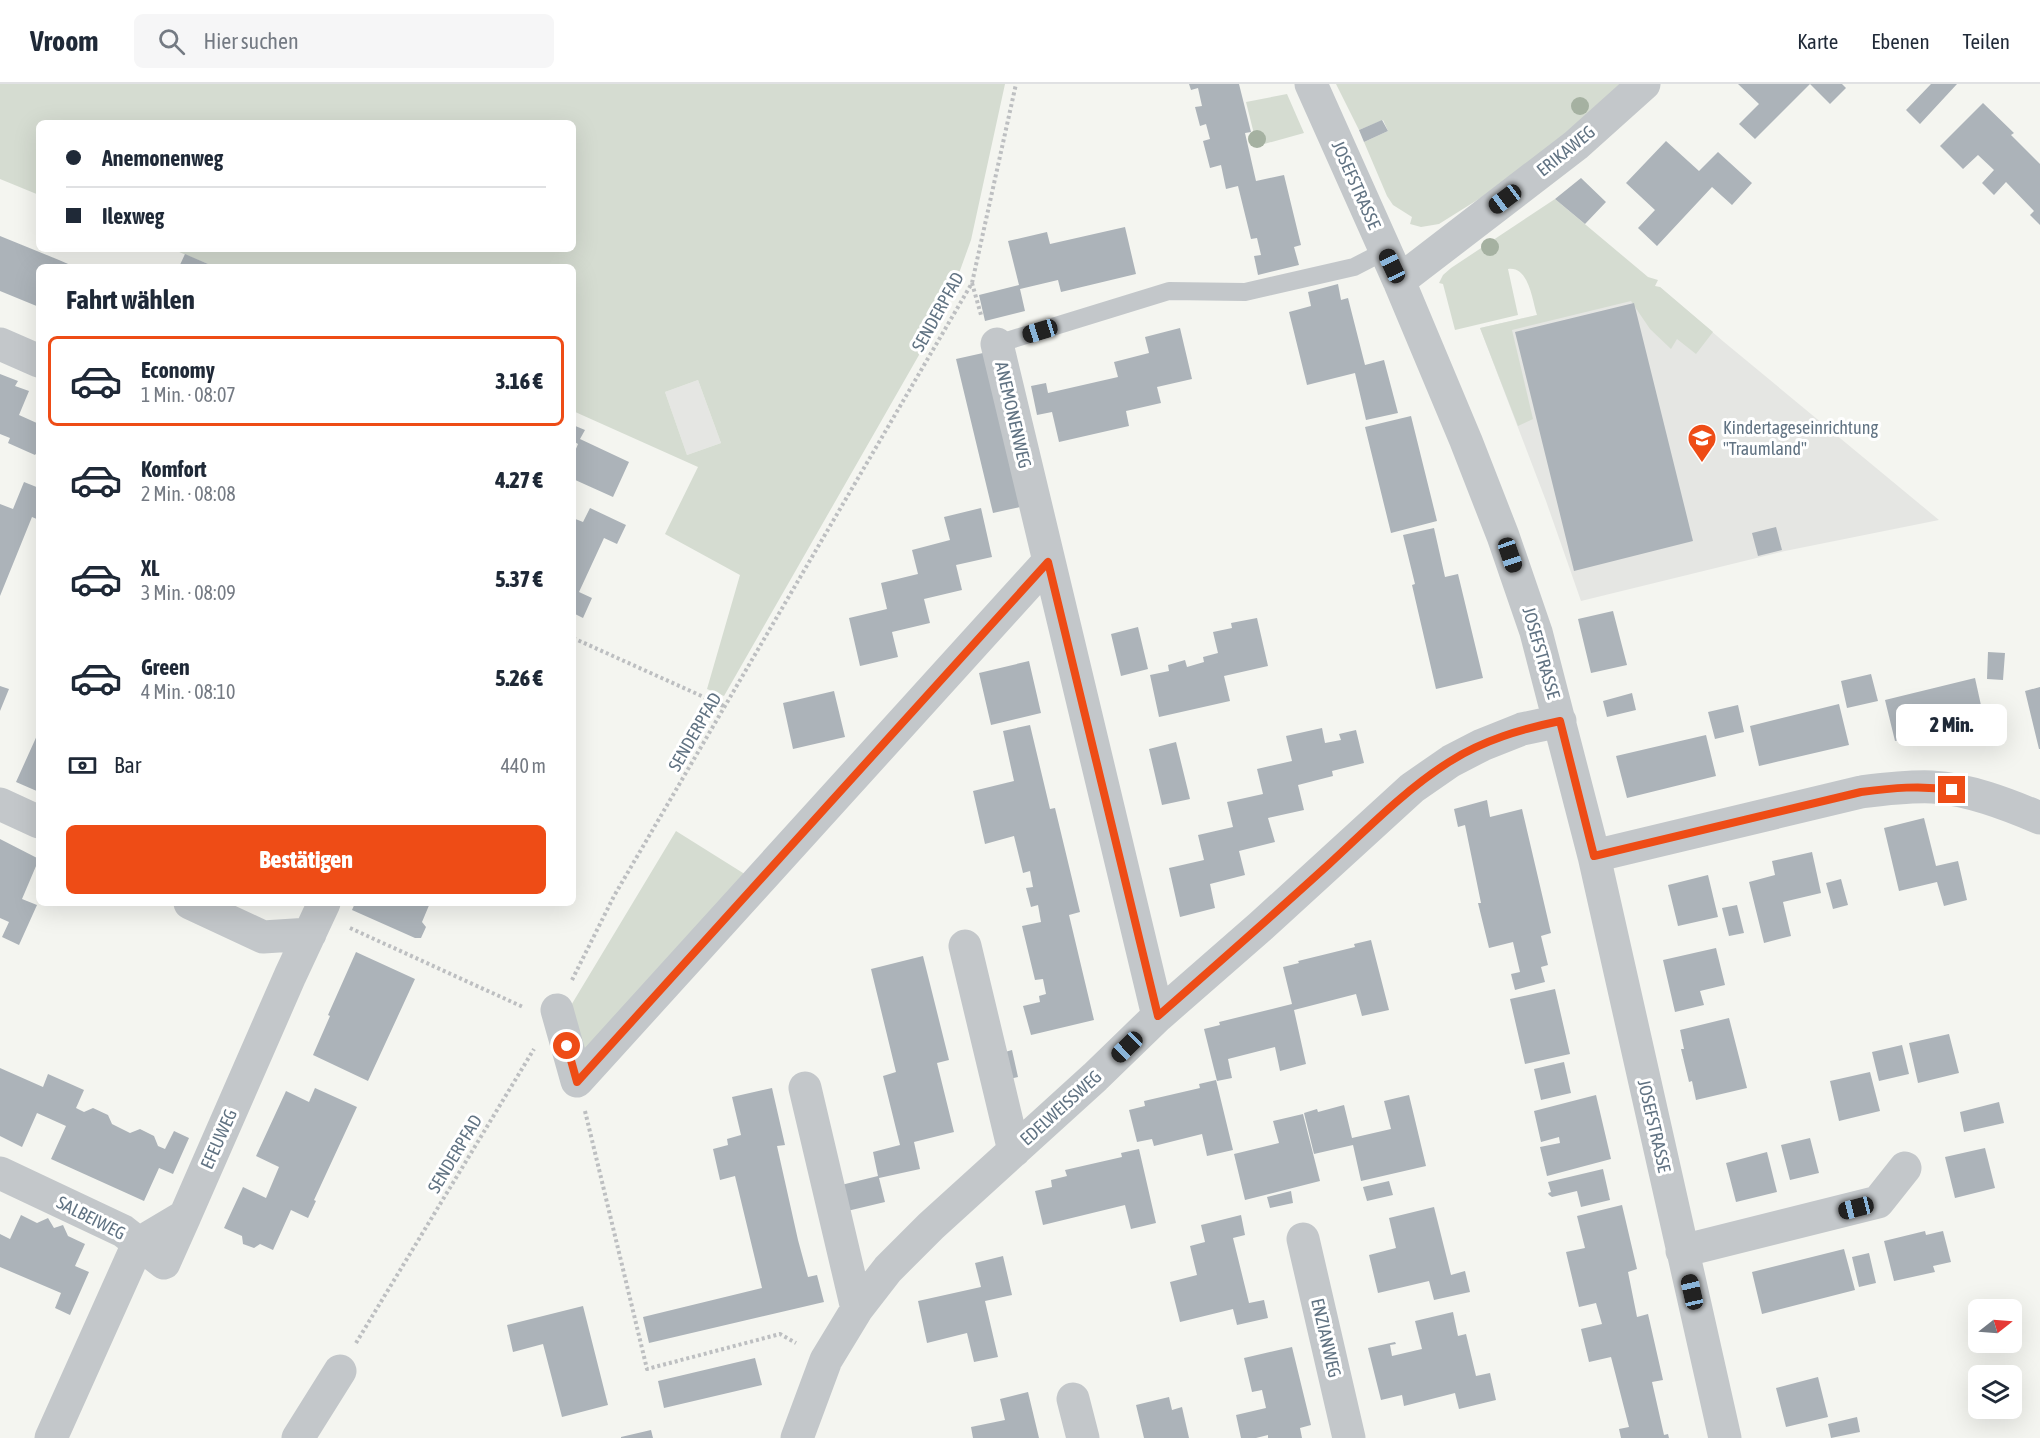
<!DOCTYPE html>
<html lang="de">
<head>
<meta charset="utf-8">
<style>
	:root { --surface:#fff; --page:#f6f6f7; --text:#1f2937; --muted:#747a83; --line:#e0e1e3; --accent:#ee4c16 }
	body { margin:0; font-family:"Asap Condensed",sans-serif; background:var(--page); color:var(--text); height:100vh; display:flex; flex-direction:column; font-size:22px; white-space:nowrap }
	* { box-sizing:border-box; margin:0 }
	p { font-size:20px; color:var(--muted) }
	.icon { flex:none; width:33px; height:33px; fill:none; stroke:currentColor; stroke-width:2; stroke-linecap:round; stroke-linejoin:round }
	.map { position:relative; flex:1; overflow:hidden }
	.sheet { position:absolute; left:36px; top:180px; width:540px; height:642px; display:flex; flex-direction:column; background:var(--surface); border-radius:9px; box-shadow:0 6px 24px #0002 }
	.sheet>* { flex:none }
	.guide { position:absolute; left:36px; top:36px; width:540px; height:132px; border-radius:9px; box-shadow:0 6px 24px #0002; display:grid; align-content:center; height:132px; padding:0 30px; background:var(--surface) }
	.needle { width:39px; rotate:73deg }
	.fabs { position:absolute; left:1968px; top:1215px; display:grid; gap:12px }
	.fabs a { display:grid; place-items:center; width:54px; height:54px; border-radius:9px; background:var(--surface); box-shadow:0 6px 24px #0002; font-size:30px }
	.end { position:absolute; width:27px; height:27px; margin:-14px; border:8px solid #ee4c16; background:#fff; box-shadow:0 0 0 3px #fff }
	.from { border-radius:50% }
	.bubble { position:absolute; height:42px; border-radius:9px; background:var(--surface); box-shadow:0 6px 24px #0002; font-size:20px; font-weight:800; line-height:42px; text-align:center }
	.car { position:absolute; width:18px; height:36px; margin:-18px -9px; border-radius:8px; box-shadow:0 0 4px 2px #0007; background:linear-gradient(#222 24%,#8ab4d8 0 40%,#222 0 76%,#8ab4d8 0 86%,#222 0) }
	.guide b { display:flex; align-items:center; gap:21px; height:57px; font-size:22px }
	.guide b+b { border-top:2px solid var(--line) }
	.guide i { width:15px; height:15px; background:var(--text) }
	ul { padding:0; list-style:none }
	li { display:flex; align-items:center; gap:18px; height:90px; margin:0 12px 9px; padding:0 18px; border:3px solid transparent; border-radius:9px }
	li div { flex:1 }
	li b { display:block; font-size:22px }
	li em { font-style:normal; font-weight:800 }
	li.current { border-color:var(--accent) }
	li>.icon { width:54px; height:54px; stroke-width:1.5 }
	h2 { padding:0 30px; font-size:27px; line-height:72px }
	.pay { display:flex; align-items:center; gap:15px; height:66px; padding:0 30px; font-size:22px }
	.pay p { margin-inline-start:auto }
	.cta { display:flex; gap:12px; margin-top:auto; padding:12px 30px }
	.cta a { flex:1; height:69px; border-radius:9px; background:var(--accent); color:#fff; font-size:24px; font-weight:800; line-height:69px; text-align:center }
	header { display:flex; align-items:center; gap:36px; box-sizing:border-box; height:84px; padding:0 30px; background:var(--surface); border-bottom:2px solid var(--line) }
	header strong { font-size:28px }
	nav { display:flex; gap:33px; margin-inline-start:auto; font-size:21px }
	.search { width:420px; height:54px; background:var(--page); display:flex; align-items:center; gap:15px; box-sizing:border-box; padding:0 21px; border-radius:9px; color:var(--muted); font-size:22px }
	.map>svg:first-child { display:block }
</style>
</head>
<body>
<header>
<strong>Vroom</strong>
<div class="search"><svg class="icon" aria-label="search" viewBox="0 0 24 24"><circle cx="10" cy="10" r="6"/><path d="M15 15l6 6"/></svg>Hier suchen</div>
<nav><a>Karte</a><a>Ebenen</a><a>Teilen</a></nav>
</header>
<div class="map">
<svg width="2040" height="1354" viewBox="0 0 2040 1354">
	<rect width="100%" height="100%" fill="#f4f5f0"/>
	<path fill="#e5e6e3" d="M1660 203 1724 258 1939 436 1785 467 1581 517 1546 417 1480 244Z
		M698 296 721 359 687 371 665 308Z"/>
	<path fill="#d5dcd1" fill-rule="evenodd" d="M0 0H1005L971 156 958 192 923 264 724 612 707 605 740 491 665 450 698 383 573 327V183H215L172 165H573V39H39V111L0 95ZM698 296 721 359 687 371 665 308Z
		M1336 0H1625L1572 48 1482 113 1439 140 1421 143 1410 140 1412 133 1393 121 1387 112 1364 58 1388 47 1383 36 1359 46Z
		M1287 10 1304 49 1257 62 1246 18Z
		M1555 115 1648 193 1658 196 1655 202 1660 203 1713 248 1696 270 1677 255 1671 265 1650 245 1631 217 1512 246 1533 335 1518 342 1480 244 1537 231C1532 216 1529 182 1508 185L1518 231 1455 246 1443 200 1439 199 1443 191 1451 184Z
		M676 747 751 794 580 986 555 948Z"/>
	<path fill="#acb3b9" d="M1189 0H1239L1251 48 1245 49 1256 97 1284 91 1301 161 1294 163 1299 181 1258 191 1254 172 1261 171 1257 154 1251 155 1238 102 1226 105 1221 81 1210 84 1203 57 1210 55 1206 40 1200 42 1195 23 1202 22 1198 4 1191 6Z
		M1738 0H1810L1755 55 1739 40 1759 20Z
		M1810 0H1842L1846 4 1830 20Z
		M1931 0H1957L1920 40 1906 26Z
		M1983 19 2014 49 2011 51 2040 80V141L2030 131 2034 127 2006 98 1994 111 1982 99 1994 86 1978 71 1963 85 1940 62Z
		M1382 36 1388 47 1364 58 1359 46Z
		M1666 57 1699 87 1718 68 1752 99 1732 121 1712 103 1657 162 1638 144 1655 126 1626 99Z
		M1581 94 1606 118 1585 140 1555 115Z
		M1125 143 1136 190 1061 208 1058 196 1020 205 1025 227 985 237 979 211 1019 201 1008 157 1047 148 1050 160Z
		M0 152 59 176 75 183H39V223L0 207Z
		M185 170 215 183H179Z
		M1338 200 1341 216 1348 214 1365 281 1384 276 1398 329 1366 336 1355 289 1307 301 1289 228 1311 222 1308 208Z
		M1634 219 1693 457 1574 487 1515 248Z
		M1180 244 1192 295 1157 303 1161 319 1126 327 1129 342 1059 358 1052 328 1037 331 1031 302 1046 299 1048 309 1118 293 1114 278 1149 269 1145 253Z
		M983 269 1020 423 993 429 956 275Z
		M0 290 18 297 15 302 29 307 19 331 39 340V366L35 371 8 359 10 354 0 350Z
		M1411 332 1437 437 1391 449 1365 343Z
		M573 341 585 346 580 355 629 378 613 413 573 395V372L578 360 573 357Z
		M24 398 39 404V436L32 433 0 512V420L13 425Z
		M590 424 626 441 617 460 604 454 579 508 592 514 583 534 573 529V434L583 438Z
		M981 424 992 473 956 481 962 506 924 515 930 539 892 548 898 573 860 582 849 534 887 525 881 499 918 490 912 466 950 456 944 433Z
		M1776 443 1782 466 1758 472 1752 449Z
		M1434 444 1445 493 1458 490 1483 594 1436 605 1412 501 1415 500 1403 451Z
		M1613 527 1627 581 1591 589 1578 535Z
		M1257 534 1268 582 1224 592 1230 617 1159 633 1150 591 1169 587 1168 581 1185 576 1187 583 1204 578 1203 573 1218 569 1213 548 1232 544 1231 539Z
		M1138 543 1148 585 1121 592 1111 550Z
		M1988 568 2005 569 2003 596 1987 595Z
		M1029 577 1041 629 991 641 979 589Z
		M1871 590 1878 617 1847 624 1841 597Z
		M1975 594 1984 635 1895 657 1885 616Z
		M0 602 9 605 0 627Z
		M2040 603V665H2039L2025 607Z
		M834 607 845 653 793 665 783 619Z
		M1632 609 1636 626 1607 633 1603 617Z
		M1839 620 1849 661 1759 682 1750 642Z
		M1738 621 1744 648 1715 655 1708 628Z
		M1030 641 1050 725 1055 724 1080 828 1069 831 1094 936 1031 951 1023 922 1040 918 1039 912 1046 910 1043 895 1035 896 1022 842 1041 838 1038 821 1031 823 1026 804 1033 803 1030 787 1023 789 1014 752 985 760 973 707 1014 697 1003 647Z
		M1322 644 1325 659 1341 656 1339 650 1356 646 1364 679 1332 687 1333 692 1298 701 1304 726 1268 734 1275 758 1239 767 1245 791 1210 800 1215 824 1180 833 1169 784 1204 776 1198 751 1233 743 1227 718 1263 710 1257 685 1292 677 1286 652Z
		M39 647V708L16 698Z
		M1706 651 1716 692 1627 714 1616 672Z
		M1176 658 1190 715 1162 721 1149 665Z
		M1487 716 1490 733 1522 725 1551 849 1541 852 1548 881 1541 883 1545 898 1515 906 1511 890 1520 888 1513 858 1489 864 1478 819H1481L1465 741 1458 743 1454 725Z
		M1924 734 1936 782 1958 777 1967 816 1944 822 1937 798 1899 807 1884 744Z
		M0 755 39 775 22 815 37 821 19 861 2 853 9 838 0 834Z
		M1812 768 1821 809 1783 818 1791 852 1764 859 1749 798 1775 791 1772 777Z
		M1708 791 1718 833 1678 842 1668 801Z
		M1841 795 1848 821 1833 825 1826 799Z
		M355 819H430L422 838 426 843 421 854H415L352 826Z
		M1737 821 1744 849 1729 852 1722 824Z
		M1371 856 1389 926 1362 932 1356 910 1294 926 1306 980 1280 987 1275 963 1228 975 1232 994 1217 997 1204 945 1220 941 1219 938 1292 920 1283 883 1299 879 1298 877 1355 863 1354 860Z
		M1716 864 1725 901 1700 907 1704 921 1675 928 1663 876Z
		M356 868 415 895 368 997 313 971 330 932 328 931Z
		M923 872 949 976 937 979 954 1048 914 1058 920 1085 879 1094 885 1118 843 1128 837 1102 878 1092 873 1068 900 1061 883 992 896 988 871 885Z
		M1555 905 1570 970 1525 980 1510 915Z
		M1729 934 1747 1004 1696 1016 1692 997 1689 998 1681 965H1684L1680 946Z
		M1949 950 1959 989 1918 999 1909 959Z
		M1902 961 1909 990 1879 997 1872 968Z
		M1012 966 1018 993 1005 996 998 970Z
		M1564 978 1571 1009 1541 1016 1534 985Z
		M0 984 43 1003 48 990 84 1006 76 1024 84 1028 93 1024 108 1031 112 1040 130 1049 140 1045 154 1052 158 1062 165 1065 174 1047 189 1054 173 1090 159 1084 144 1117 51 1075 66 1042 37 1029 22 1063 0 1052Z
		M1870 988 1880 1027 1839 1037 1830 997Z
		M1216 996 1233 1066 1207 1072 1202 1050 1154 1062 1152 1055 1137 1058 1129 1026 1145 1022 1144 1017 1200 1004 1199 1000Z
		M315 1004 357 1023 314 1116 316 1117 308 1134 291 1126 273 1166 260 1160 254 1164 243 1160 242 1152 224 1144 243 1103 266 1114 279 1083 256 1072 286 1007 309 1018Z
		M772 1004 785 1061 777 1062 798 1156 808 1193 817 1191 824 1218 649 1259 643 1233 762 1204 735 1092 720 1096 713 1065 728 1061 727 1055 741 1051 732 1013Z
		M1409 1011 1426 1082 1361 1097 1353 1061 1314 1070 1304 1029 1317 1025 1318 1028 1344 1021 1352 1054 1391 1045 1384 1017Z
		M1596 1011 1611 1075 1547 1092 1540 1063 1560 1059 1559 1053 1541 1058 1534 1027Z
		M1999 1018 2004 1039 1964 1048 1960 1028Z
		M1303 1030 1320 1097 1245 1116 1234 1070 1279 1059 1273 1037Z
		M1810 1054 1819 1089 1790 1096 1781 1061Z
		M1985 1064 1995 1104 1955 1114 1945 1073Z
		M1139 1065 1156 1139 1131 1145 1125 1121 1043 1141 1035 1107 1052 1103 1051 1096 1067 1092 1065 1086 1122 1073 1121 1069Z
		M1767 1068 1777 1108 1736 1118 1726 1079Z
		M1603 1085 1610 1116 1581 1123 1577 1107 1552 1113 1549 1111 1548 1109 1551 1108 1548 1098Z
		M1389 1097 1393 1111 1367 1117 1363 1103Z
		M1291 1107 1293 1119 1270 1124 1267 1113Z
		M1622 1121 1637 1185 1628 1188 1637 1233 1648 1230 1663 1296 1652 1298 1664 1351 1668 1350 1669 1354H1621L1619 1345 1629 1343 1611 1273 1589 1278 1581 1245 1602 1240 1596 1219 1579 1223 1566 1168 1585 1164 1577 1132Z
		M1434 1123 1451 1191 1465 1187 1470 1208 1434 1216 1429 1197 1378 1209 1369 1171 1396 1164 1389 1134Z
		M21 1131 37 1139 48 1134 54 1144 63 1141 68 1152 85 1160 75 1182 89 1188 70 1231 55 1224 61 1209 0 1183V1150L10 1155Z
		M1241 1131 1245 1151 1233 1154 1249 1219 1264 1216 1268 1234 1237 1241 1233 1225 1180 1238 1170 1198 1197 1191 1190 1162 1205 1158 1201 1141Z
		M1925 1147 1926 1151 1943 1147 1951 1178 1933 1182 1935 1188 1894 1197 1884 1157Z
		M1844 1165 1855 1206 1762 1230 1752 1188Z
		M1869 1169 1876 1199 1859 1203 1852 1173Z
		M1003 1172 1012 1211 985 1217 998 1273 974 1278 967 1249 927 1259 918 1217 981 1203 975 1179Z
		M583 1222 608 1321 562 1333 543 1260 513 1268 507 1241Z
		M1453 1228 1458 1252 1466 1250 1476 1292 1490 1289 1496 1316 1459 1325 1455 1309 1404 1322 1402 1311 1381 1316 1368 1264 1395 1258 1396 1260 1390 1261 1392 1272 1422 1265 1415 1237Z
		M1292 1263 1311 1341 1300 1344 1302 1354H1268V1351L1256 1354H1241L1236 1331 1266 1324 1262 1306 1252 1308 1244 1274Z
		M755 1274 762 1301 664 1324 658 1297Z
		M1818 1293 1828 1333 1786 1343 1776 1304Z
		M1028 1308 1039 1354H973L971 1343 1005 1336 1000 1315Z
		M1169 1313 1172 1326 1182 1323 1189 1354H1144L1136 1321Z
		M1857 1333 1860 1348 1831 1354 1828 1340Z
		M651 1346 653 1354H621V1353Z"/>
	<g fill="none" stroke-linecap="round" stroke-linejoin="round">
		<path stroke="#bdbfc1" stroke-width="4" stroke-dasharray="3 3" stroke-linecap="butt" d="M972 199 981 231
			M573 554 726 623
			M350 844 523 923
			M572 896 614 812 972 199 1016 0
			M585 1027 647 1285 780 1250 796 1259
			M356 1259 534 965"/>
		<path stroke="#c3c7ca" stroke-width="18" d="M997 260 1169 207 1245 208 1354 183 1385 167"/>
		<path stroke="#c3c7ca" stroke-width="33" d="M1311 0 1399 197 1466 357 1503 452 1536 548 1594 772 1725 1354
			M1399 197 1576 61 1644 0
			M0 260 39 277
			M997 260 1158 932
			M0 720 39 738
			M1594 772 1861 708C1885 705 1908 702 1932 703 1968 705 2007 720 2040 734
			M190 819 263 853 310 850
			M965 862 1014 1067
			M557 926 577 997 1048 478
			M805 1004 857 1225
			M0 1089 123 1147 164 1179 185 1132
			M1303 1155 1349 1354
			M1682 1167 1878 1118 1905 1084
			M1073 1315 1083 1354
			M51 1354 138 1160 185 1132 290 892 324 819
			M298 1354 340 1287
			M797 1354 826 1276 857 1225 888 1185 931 1142 1095 993 1158 932 1261 842 1412 704 1451 677 1482 661 1522 645 1560 637"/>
	</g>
	<g fill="#a5b1a1">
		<circle cx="1580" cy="22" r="9"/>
		<circle cx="1257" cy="55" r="9"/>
		<circle cx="1490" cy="163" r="9"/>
	</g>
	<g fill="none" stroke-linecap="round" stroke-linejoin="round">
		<path stroke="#ee4c16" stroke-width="8" d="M567 962 577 998 1048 478 1158 932C1215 882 1272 832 1328 781 1367 745 1405 706 1449 678 1483 656 1522 645 1560 637L1594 772 1861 708C1892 704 1921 701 1952 706"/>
	</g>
	<defs>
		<g id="school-pin" transform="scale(1.5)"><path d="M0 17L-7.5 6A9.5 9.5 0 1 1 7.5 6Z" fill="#ee4c16" stroke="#fff"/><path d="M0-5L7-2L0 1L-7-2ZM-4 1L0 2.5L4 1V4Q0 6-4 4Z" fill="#fff"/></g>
	</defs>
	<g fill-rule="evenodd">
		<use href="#school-pin" x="1702" y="354"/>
	</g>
	<g text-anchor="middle" stroke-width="6" stroke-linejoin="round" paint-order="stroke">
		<g font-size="18" fill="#617383" stroke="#fff">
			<text transform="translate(1566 67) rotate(-39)" y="6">ERIKAWEG</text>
			<text transform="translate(1356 101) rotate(66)" y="6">JOSEFSTRASSE</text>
			<text transform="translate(938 228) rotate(-61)" y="6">SENDERPFAD</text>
			<text transform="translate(1013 331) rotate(77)" y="6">ANEMONENWEG</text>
			<text transform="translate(1541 569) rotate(74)" y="6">JOSEFSTRASSE</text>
			<text transform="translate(695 648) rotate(-60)" y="6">SENDERPFAD</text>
			<text transform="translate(1061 1024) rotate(-42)" y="6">EDELWEISSWEG</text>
			<text transform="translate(1654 1042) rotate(77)" y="6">JOSEFSTRASSE</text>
			<text transform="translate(219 1055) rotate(-66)" y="6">EFEUWEG</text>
			<text transform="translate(455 1070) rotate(-59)" y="6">SENDERPFAD</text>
			<text transform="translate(91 1134) rotate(27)" y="6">SALBEIWEG</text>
			<text transform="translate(1326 1254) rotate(77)" y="6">ENZIANWEG</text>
		</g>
		<g font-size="18" fill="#617383" stroke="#fff" text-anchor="start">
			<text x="1723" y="350">Kindertageseinrichtung<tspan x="1723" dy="21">"Traumland"</tspan></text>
		</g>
	</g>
</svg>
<div class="fabs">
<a><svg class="needle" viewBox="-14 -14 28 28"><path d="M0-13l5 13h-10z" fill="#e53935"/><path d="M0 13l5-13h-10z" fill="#747a83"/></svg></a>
<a><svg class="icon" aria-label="layers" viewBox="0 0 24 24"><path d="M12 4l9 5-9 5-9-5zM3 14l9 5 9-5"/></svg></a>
</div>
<i class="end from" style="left:567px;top:962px"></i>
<i class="end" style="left:1952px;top:706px"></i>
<div class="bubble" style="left:1896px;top:620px;width:111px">2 Min.</div>
<i class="car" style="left:1505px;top:115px;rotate:233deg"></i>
<i class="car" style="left:1392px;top:182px;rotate:335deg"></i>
<i class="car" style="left:1040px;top:247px;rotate:253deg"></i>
<i class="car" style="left:1510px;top:471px;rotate:161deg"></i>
<i class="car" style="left:1127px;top:963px;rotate:226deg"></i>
<i class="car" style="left:1856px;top:1124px;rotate:256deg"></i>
<i class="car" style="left:1692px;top:1208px;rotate:347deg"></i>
<div class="guide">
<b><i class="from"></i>Anemonenweg</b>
<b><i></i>Ilexweg</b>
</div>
<section class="sheet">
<h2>Fahrt wählen</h2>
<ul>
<li class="current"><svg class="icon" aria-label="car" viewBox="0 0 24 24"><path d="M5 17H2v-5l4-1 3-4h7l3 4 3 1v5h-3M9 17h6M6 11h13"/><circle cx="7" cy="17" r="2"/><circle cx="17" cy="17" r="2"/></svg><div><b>Economy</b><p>1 Min. · 08:07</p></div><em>3.16 €</em></li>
<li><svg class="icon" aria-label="car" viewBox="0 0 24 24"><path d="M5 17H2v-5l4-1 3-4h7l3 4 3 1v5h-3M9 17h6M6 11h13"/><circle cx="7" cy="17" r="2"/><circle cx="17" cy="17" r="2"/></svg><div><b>Komfort</b><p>2 Min. · 08:08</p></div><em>4.27 €</em></li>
<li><svg class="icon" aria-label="car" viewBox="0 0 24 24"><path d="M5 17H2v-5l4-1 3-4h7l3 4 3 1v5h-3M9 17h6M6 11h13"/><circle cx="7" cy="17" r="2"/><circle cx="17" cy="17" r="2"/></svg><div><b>XL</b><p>3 Min. · 08:09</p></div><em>5.37 €</em></li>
<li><svg class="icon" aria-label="car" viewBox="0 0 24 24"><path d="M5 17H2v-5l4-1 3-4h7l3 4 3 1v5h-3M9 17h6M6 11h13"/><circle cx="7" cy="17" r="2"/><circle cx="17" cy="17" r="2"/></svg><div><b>Green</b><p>4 Min. · 08:10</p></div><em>5.26 €</em></li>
</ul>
<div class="pay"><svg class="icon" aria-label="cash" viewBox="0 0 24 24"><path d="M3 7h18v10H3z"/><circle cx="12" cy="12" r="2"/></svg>Bar<p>440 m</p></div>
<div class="cta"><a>Bestätigen</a></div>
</section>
</div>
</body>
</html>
